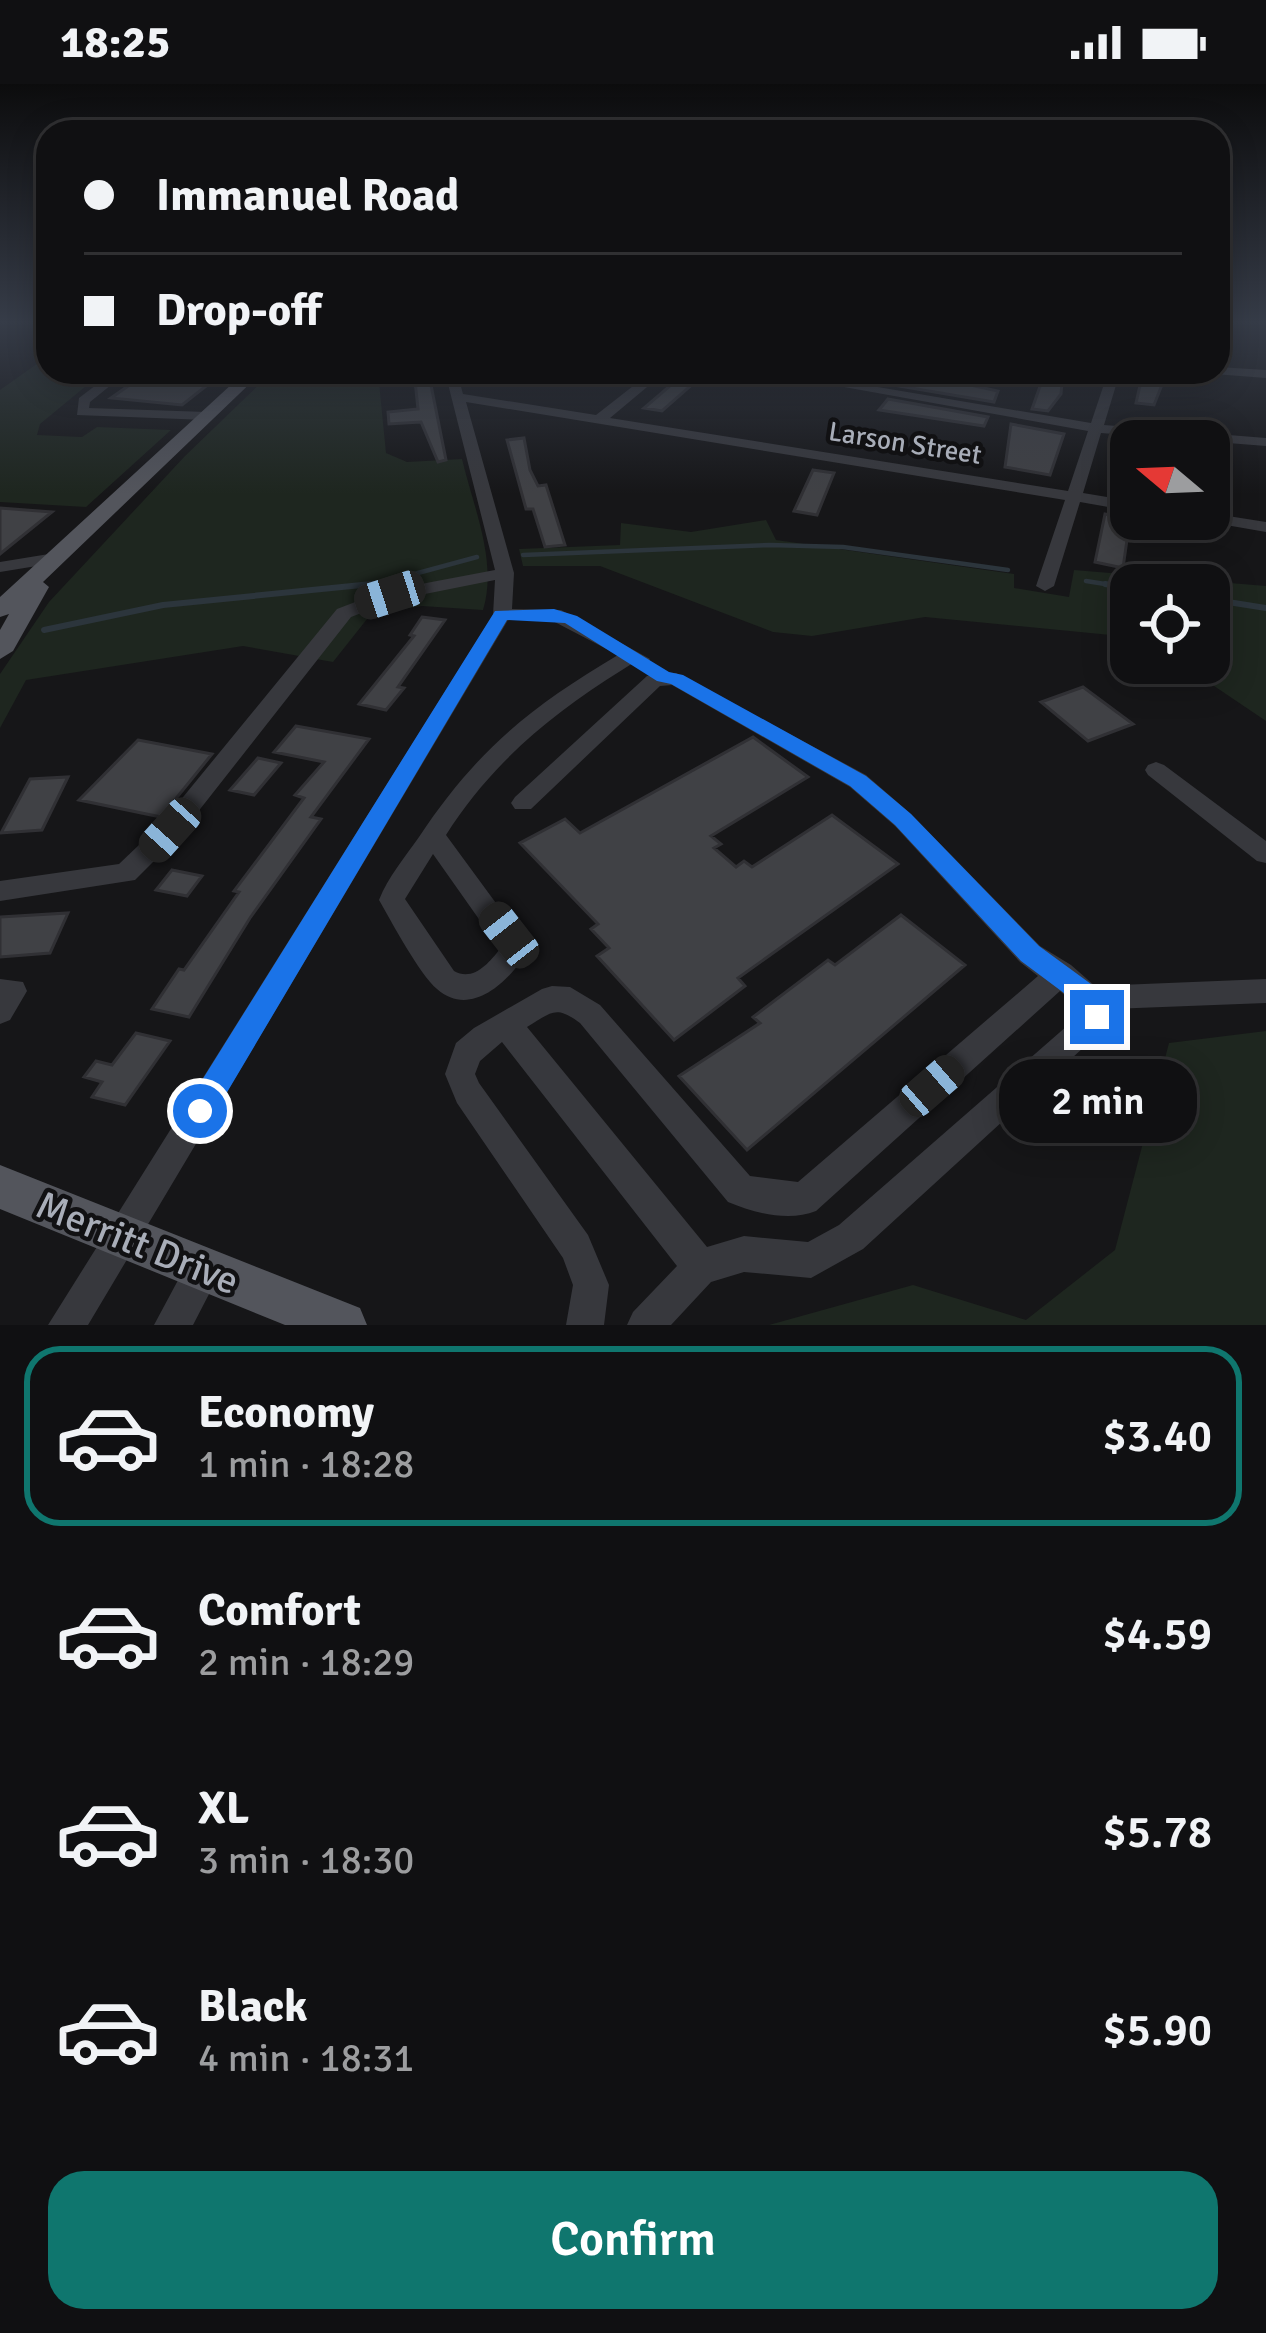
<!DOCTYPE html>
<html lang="en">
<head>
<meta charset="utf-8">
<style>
	:root { --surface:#101012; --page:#19191b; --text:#f1f3f6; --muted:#9c9d9f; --line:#303032; --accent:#0f766e }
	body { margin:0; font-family:Signika,sans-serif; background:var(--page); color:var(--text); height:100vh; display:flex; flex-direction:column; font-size:45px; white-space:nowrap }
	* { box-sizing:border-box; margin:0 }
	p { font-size:39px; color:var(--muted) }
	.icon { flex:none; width:66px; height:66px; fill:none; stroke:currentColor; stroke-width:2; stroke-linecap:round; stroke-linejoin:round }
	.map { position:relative; height:1241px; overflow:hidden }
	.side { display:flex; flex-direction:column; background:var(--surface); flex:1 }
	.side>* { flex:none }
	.hud { position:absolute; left:36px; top:36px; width:1194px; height:264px; border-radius:36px; box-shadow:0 6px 30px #0003,0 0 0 3px var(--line); display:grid; align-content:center; height:264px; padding:0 48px; background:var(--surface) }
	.needle { width:78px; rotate:289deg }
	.controls { position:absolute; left:1110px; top:336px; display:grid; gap:24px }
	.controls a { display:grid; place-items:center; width:120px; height:120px; border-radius:24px; background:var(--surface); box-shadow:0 6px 30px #0003,0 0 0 3px var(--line); font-size:60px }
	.end { position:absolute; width:54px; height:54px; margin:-27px; border:15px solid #1a73e8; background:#fff; box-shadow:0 0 0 6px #fff }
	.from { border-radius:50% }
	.bubble { position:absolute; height:84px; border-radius:36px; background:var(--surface); box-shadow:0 6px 30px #0003,0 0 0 3px var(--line); font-size:39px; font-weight:600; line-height:84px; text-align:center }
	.car { position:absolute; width:36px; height:72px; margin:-36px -18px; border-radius:15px; box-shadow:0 0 9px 3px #0007; background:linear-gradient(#222 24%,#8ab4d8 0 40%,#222 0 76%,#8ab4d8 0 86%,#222 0) }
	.hud b { display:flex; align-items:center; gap:42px; height:114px; font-size:45px }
	.hud b+b { border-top:3px solid var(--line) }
	.hud i { width:30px; height:30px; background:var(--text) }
	ul { padding:21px 0 0; list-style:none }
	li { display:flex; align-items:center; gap:36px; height:180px; margin:0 24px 18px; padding:0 24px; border:6px solid transparent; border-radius:36px }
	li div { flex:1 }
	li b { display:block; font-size:45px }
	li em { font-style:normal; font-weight:600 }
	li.active { border-color:var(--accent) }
	li>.icon { width:108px; height:108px; stroke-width:1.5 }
	.primary-button { display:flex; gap:24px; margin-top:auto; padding:24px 48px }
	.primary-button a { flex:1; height:138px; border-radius:36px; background:var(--accent); color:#fff; font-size:48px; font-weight:600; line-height:138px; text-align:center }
	.status { display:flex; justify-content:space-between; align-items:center; height:84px; padding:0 60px; background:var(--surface); direction:ltr }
	.status svg { height:33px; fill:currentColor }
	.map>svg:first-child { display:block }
</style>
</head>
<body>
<div class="status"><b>18:25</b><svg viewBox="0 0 49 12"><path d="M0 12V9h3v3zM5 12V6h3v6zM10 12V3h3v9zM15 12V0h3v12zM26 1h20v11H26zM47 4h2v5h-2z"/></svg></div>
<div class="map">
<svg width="1266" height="1241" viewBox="0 0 1266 1241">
	<rect width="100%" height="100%" fill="#161618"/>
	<path fill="#1e261f" d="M48 272V288H103L40 340 37 351 82 353 97 343 171 346 86 423 0 418V306Z
		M272 288H378L386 369 407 378 462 375C473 422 498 478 483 526L422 522 371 530 333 578 243 562 26 596 0 644V590L49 518 185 372Z
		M766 436 776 456 1014 490V504L1069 513 1074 486 1266 502V637L1180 579H1209V501H1131V553L925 533 812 552 773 548 600 482H523L519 465 620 461 621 439 691 448Z
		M1266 947V1241H769L913 1201 1026 1236 1115 1166 1169 959Z"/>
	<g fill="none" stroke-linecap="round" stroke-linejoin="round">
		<path stroke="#2c353c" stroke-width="4.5" d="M523 471 770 461 843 463 1008 486
			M1086 497 1124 503
			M342 503 381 499 477 473"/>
		<path stroke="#2c353c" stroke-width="6" d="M1105 500 1131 504
			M1209 515 1266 524
			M44 546 163 521 372 500"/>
	</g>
	<path fill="#404145" stroke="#303034" stroke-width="3" d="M148 288H224L182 321 111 314Z
		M686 288 703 291 662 327 644 324Z
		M1045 288H1063L1061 310 1048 327 1032 325Z
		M1143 288 1165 293 1154 321 1136 319Z
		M908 292 966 300 998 307 994 318 899 302Z
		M430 296 446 376 438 378 421 338 389 340 388 328 418 325 415 297Z
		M888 315 988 333 984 342 879 326Z
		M1011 340 1064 350 1050 391 1005 383Z
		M524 354 530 386 538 402 546 401 565 461 545 463 533 425H526L507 356Z
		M813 386 834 389 817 431 794 427Z
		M0 424 52 428 0 470Z
		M1105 430 1130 435 1123 484 1095 478Z
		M422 533 445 536 398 603 404 604 386 626 359 620 414 552 410 551Z
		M1083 603 1133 640 1088 657 1041 618Z
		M296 642 369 655 311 733 321 735 250 834 189 933 152 925 179 885 184 886 239 808 234 807 304 714 295 711 324 678 274 668Z
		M753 653 808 693 711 752 721 760 714 764 736 783 744 777 752 783 832 731 898 780 738 894 745 902 674 956 597 872 609 864 591 845 598 840 520 759 565 735 580 749Z
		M138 656 212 670 161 733 79 716Z
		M258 674 281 679 254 711 230 706Z
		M68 693 42 746 1 749 30 695Z
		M172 786 202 792 187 812 156 806Z
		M68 829 50 869 0 873V833Z
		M901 831 965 881 747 1066 679 992 760 939 753 933 828 876 835 881Z
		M136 949 170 957 125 1021 92 1013 102 998 84 993 96 977 112 981Z"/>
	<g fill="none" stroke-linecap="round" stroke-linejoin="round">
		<path fill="#37383d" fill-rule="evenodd" d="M1218 283 1266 286V294L1214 290 1218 288Z
			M113 288H127L90 318 89 324 207 328 214 332 207 336 77 331 79 314Z
			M445 288H457L463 310 596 331 651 288H665L610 334 1068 407 1088 347 761 288H789L1091 339 1108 288H1120L1104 341 1266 354V362L1101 349 1083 409 1131 417V427L1080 418 1054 502 1045 507 1036 502 1065 416 466 318 514 489 512 525 561 526 650 575 647 579H633L622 586C550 631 492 679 446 751L529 864C513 894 472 936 437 905 420 891 391 837 379 816 388 793 405 773 419 753 477 666 529 624 618 571L551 536H508L88 1241H48L493 531 495 496 395 516 351 533 179 752 135 796 0 817V797L119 780 161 740 337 525 384 507 495 486ZM433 770 500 865C489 879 473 898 454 887L405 815Z
			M1209 429 1266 438V448L1203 437 1202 435H1209Z
			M55 469 61 470V478L0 488V478Z
			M676 589 866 691 911 730 1040 862 1071 881 1095 902 1266 895V919L1111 925 1107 942 863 1165 811 1194 744 1188 711 1198 671 1241H627L633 1228 677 1182 502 958 480 977 475 990 479 999 588 1151 609 1201 604 1241H566L573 1201 563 1174 457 1019 445 990 456 959 474 944 542 905 552 902 570 903 600 921 750 1092 798 1098 1038 892 1020 878 895 742 850 703 672 601 660 602 531 725H515L511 719 515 713 647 592ZM1060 907 1083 928 839 1141 808 1158 744 1152 707 1163 527 943C551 929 555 920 580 939L728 1118C754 1129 789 1138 816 1127Z
			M1156 678 1164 681 1266 757V779L1257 777 1148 691 1145 686 1148 681Z
			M0 895 23 898 27 907 10 936 0 940Z
			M204 1167 217 1172 222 1185 193 1241H154L191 1172Z"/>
		<path fill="#53555c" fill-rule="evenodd" d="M245 288H262L43 498 49 503 13 567 0 575V546L9 530 0 533V513Z
			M0 1081 360 1224 367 1241H285L0 1125Z"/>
	</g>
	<linearGradient id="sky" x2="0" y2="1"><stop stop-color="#0c0c0d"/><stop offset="0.58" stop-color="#363c48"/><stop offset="1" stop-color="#363c48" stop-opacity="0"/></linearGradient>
	<rect width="1266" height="410" fill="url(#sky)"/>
	<path fill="#1a73e8" d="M554 525 577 532 669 588 683 591 866 692 911 730 1039 862 1106 911 1111 933 1107 941H1088L1084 924 1021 877 895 741 850 702 671 600 657 597 565 539 507 536 210 1037 200 1041 189 1037 185 1027 189 1017 495 527Z"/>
	<g text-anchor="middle" stroke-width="9" stroke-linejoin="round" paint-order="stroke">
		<g font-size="27" fill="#a8adb8" stroke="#111113">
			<text transform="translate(905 359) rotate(9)" y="9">Larson Street</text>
		</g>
		<g font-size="39" fill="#a8adb8" stroke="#111113">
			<text transform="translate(138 1158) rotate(22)" y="14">Merritt Drive</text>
		</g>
	</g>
</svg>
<div class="controls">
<a><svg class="needle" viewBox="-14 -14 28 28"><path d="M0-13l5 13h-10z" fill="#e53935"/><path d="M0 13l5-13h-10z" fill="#9c9d9f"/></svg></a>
<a><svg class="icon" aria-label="locate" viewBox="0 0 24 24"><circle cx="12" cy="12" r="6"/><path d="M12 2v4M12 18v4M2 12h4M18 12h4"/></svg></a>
</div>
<i class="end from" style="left:200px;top:1027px"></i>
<i class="end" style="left:1097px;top:933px"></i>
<div class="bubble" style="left:999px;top:975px;width:198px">2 min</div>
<i class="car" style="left:390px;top:511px;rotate:252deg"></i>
<i class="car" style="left:170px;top:746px;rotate:222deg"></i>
<i class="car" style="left:509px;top:851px;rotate:322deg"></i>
<i class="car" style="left:932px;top:1002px;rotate:49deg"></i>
<div class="hud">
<b><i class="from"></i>Immanuel Road</b>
<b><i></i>Drop-off</b>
</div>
</div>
<section class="side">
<ul>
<li class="active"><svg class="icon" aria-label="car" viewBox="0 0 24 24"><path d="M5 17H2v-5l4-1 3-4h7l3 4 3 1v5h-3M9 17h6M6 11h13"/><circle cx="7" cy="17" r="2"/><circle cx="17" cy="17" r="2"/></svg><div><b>Economy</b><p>1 min · 18:28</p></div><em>$3.40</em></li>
<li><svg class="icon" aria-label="car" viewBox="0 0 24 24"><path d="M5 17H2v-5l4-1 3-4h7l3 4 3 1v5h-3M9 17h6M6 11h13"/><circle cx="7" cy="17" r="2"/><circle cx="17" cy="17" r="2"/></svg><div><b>Comfort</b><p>2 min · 18:29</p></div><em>$4.59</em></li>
<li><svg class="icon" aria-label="car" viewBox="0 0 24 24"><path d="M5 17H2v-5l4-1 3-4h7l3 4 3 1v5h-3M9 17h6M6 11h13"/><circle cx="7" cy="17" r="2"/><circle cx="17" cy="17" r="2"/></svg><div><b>XL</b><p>3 min · 18:30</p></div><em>$5.78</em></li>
<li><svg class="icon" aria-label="car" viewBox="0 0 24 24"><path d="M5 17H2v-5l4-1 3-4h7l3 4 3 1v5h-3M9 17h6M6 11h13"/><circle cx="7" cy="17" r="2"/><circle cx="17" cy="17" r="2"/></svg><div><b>Black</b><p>4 min · 18:31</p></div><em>$5.90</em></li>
</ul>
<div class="primary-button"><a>Confirm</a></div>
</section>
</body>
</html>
